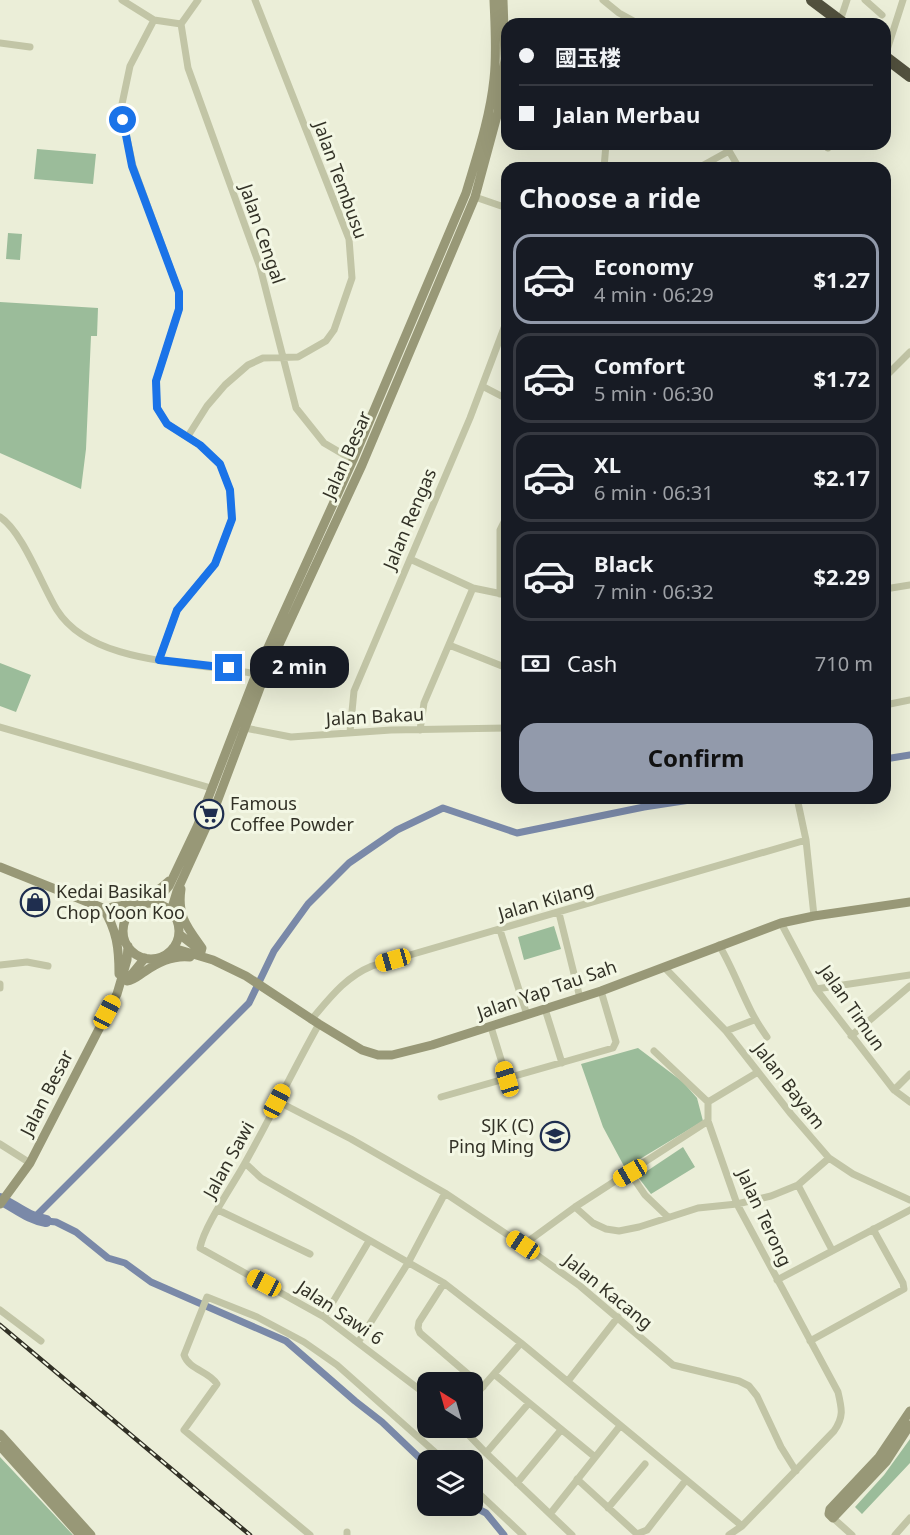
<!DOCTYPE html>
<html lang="en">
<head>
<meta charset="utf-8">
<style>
	:root { --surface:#171b24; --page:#242831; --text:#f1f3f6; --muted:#9ea1a6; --line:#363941; --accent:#929aab }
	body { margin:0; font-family:"Noto Sans","Noto Sans SC",sans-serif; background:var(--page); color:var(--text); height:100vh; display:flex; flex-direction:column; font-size:22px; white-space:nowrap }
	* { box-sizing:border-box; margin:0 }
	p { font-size:20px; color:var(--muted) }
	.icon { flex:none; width:33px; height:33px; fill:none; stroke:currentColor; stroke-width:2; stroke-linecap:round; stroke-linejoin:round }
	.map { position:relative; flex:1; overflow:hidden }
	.side { position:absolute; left:501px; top:162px; width:390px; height:642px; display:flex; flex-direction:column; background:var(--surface); border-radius:18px; box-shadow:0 6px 24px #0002 }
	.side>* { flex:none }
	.banner { position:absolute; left:501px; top:18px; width:390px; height:132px; border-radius:18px; box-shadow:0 6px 24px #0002; display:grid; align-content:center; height:132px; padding:0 18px; background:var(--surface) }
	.needle { width:39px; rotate:323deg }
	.tools { position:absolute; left:417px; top:1372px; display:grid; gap:12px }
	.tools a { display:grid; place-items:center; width:66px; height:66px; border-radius:12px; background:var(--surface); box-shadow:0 6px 24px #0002; font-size:30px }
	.end { position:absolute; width:27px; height:27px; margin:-14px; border:8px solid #1a73e8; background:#fff; box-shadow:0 0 0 3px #fff }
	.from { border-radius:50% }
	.bubble { position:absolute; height:42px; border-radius:18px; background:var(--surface); box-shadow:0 6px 24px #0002; font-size:20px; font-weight:700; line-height:42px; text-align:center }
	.car { position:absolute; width:18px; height:36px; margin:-18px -9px; border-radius:8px; box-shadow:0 0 4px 2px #0007; background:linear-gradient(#f5c518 24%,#345 0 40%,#f5c518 0 76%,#345 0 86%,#f5c518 0) }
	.banner b { display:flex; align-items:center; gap:21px; height:57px; font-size:22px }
	.banner b+b { border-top:2px solid var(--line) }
	.banner i { width:15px; height:15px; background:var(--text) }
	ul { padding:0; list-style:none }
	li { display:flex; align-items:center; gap:18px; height:90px; margin:0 12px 9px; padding:0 6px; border:3px solid var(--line); border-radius:18px }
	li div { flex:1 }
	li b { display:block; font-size:22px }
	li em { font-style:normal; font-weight:700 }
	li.current { border-color:var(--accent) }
	li>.icon { width:54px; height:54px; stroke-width:1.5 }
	h2 { padding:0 18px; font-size:27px; line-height:72px }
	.pay { display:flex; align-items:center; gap:15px; height:66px; padding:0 18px; font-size:22px }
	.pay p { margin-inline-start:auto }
	.primary-button { display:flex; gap:12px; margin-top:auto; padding:12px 18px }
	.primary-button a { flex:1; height:69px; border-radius:18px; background:var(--accent); color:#111; font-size:24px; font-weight:700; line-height:69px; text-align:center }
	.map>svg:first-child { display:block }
</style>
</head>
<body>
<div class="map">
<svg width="910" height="1535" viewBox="0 0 910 1535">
	<rect width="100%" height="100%" fill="#ebeed8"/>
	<path fill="#9bbc9a" d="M37 149 96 154 93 184 34 179Z
		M8 233 22 234 20 260 6 259Z
		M0 302 98 308 97 336H91L86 449 81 489 0 453Z
		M0 663 31 675 16 712 0 706Z
		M554 926 561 949 524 960 518 937Z
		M638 1048 683 1082 697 1098 703 1121 625 1168 603 1127 581 1064Z
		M683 1147 695 1167 651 1194 638 1177Z
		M910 1439V1463L862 1514 855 1507 884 1475Z
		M0 1457 73 1535H0Z"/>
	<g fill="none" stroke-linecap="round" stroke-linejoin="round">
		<path stroke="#7a89a8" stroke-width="7" d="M885 759 910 755
			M34 1218 249 1003 274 951 308 904 349 863 397 830 443 808 517 833 644 807 703 798
			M46 1221 56 1222 76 1232 108 1258 125 1263 151 1282 286 1341 355 1401 382 1422 428 1466
			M472 1506 486 1513 504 1535"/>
		<path stroke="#7a89a8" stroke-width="12" d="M0 1199C16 1207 28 1218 46 1221"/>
		<path stroke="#c2c5a6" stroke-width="7" d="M122 0 154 20 181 24
			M198 0 181 24 188 68 260 267 296 408 324 443 353 460
			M603 0 619 13 639 24
			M865 0 882 15
			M842 15 847 0
			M154 20 130 66 122 104 123 120 133 166 179 292V309L156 381 157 408 167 424 200 445 220 464 230 490 232 519 215 564 177 610 159 660
			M0 43 30 47
			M887 50 903 0
			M725 144 739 168
			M828 148 829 144
			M700 167 729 151
			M604 168 606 144
			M475 197 507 208
			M885 377 910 352
			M482 386 507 399
			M188 436 207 406 225 385 248 365 263 358 298 357 326 341 334 330 352 278 349 239 255 0
			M0 517C23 532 42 586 57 610 93 667 197 661 256 674
			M410 559 473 588 507 595
			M885 589 910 585
			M500 594V530L507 516
			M449 645 507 668
			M885 705 910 700
			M0 727 211 788
			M245 728 291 737 391 730 507 728
			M420 730 424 703 473 588
			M350 732 354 691 470 418 507 320
			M797 798 806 840 814 916
			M559 913 580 998
			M781 923 816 989 894 1090 910 1102
			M500 930 527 1015
			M719 945C737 975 746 1009 767 1037
			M0 965 27 962 48 966
			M664 967 726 1031 791 1114 829 1158 853 1174 910 1200
			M0 984V988
			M816 989 910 975
			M545 1009 562 1063
			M311 1020C329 999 345 977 372 966L806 840
			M319 1024C293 1070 271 1117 245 1163 233 1185 204 1226 200 1248L324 1317 428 1396
			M491 1027 507 1079
			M726 1031 754 1020
			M851 1036 910 986
			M654 1051 708 1102
			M894 1090 910 1074
			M441 1097 613 1048 616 1042 601 991
			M277 1101 351 1139 445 1193 523 1245 580 1286 673 1365 739 1381 749 1386 757 1396 781 1447 796 1471
			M708 1102V1121L737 1204 838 1392C842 1409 844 1417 834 1431L742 1526 729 1535
			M708 1102 758 1072
			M0 1144 30 1163
			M245 1163 261 1178 444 1283 521 1343 742 1526
			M630 1173 645 1195 668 1217
			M798 1185 832 1250
			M575 1207 593 1223 606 1229 619 1231 639 1227 698 1208 737 1204 771 1196 798 1185 829 1158
			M218 1210 310 1254
			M523 1245 575 1207 708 1121
			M777 1280 910 1210
			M444 1283 419 1322 418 1328 420 1333 483 1387
			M0 1310 41 1341
			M324 1317 369 1241
			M359 1341 408 1263 445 1193
			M810 1341 904 1289 903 1283 873 1229
			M494 1374 595 1457
			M568 1381 618 1317
			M472 1399 521 1343
			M462 1428 486 1453 572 1535
			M486 1453 529 1403
			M577 1479 637 1534 647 1530 686 1480
			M517 1483 561 1430
			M472 1487 523 1535
			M608 1508 645 1464
			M550 1514 620 1426
			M833 1518 852 1535
			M310 1535 184 1430 217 1384C209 1371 189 1370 184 1355L207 1297 257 1317 304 1342 337 1365 445 1461
			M347 1535V1532
			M895 1535 910 1518"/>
		<path stroke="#989877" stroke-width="9" d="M0 867 105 909 129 914
			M181 889C177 916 187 927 202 948L201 952
			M155 903 169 886 197 827 256 674 353 460 466 193C477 156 490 118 494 79 497 53 495 26 494 0
			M123 931a28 28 0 1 1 56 0a28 28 0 1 1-56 0Z
			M112 907C133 905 153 896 169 881
			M103 908C117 930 119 949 119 974
			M171 911 177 891 214 810 264 677 362 465 475 197 498 112 505 59 503 0
			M179 934 201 951
			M173 948 213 960 246 976 319 1024 362 1050 378 1055H392L432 1045 601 991 781 923 814 916 910 902
			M127 980 145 958
			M127 981C134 980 138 976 144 972 158 962 173 955 190 957
			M0 1204 30 1163 117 994 127 960 128 946
			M910 1411 879 1457 830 1509 829 1514 833 1518 886 1462 910 1425
			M0 1434 91 1535
			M0 1446 80 1535"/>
		<path stroke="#52513e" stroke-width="12" d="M812 0 844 24
			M885 57 910 76"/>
		<g stroke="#323126" stroke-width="4.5">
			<path id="rail" d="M0 1325 250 1535"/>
		</g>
		<use href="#rail" stroke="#f3f7e4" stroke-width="2" stroke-dasharray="7" stroke-linecap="butt"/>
	</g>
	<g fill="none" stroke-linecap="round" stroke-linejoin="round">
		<path stroke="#1a73e8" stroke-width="8" d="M123 120 132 166 179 292V309L156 381 157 408 167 424 200 445 220 464 230 490 232 519 215 564 177 610 159 660 229 668"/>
	</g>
	<defs>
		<g id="supermarket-ring" transform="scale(1.5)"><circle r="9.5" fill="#f3f7e4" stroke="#1f2e4f" stroke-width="1.5"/><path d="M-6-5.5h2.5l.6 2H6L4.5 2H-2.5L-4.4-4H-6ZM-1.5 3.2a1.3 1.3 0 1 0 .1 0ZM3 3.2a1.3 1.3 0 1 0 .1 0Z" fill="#1f2e4f"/></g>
		<g id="shop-ring" transform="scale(1.5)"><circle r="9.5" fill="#f3f7e4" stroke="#1f2e4f" stroke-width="1.5"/><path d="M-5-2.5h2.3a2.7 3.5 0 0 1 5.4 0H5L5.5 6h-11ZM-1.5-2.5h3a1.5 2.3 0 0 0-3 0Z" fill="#1f2e4f"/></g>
		<g id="school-ring" transform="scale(1.5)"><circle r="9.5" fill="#f3f7e4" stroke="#1f2e4f" stroke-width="1.5"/><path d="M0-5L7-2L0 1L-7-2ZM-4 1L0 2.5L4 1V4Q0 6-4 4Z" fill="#1f2e4f"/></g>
	</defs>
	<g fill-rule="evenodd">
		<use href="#supermarket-ring" x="209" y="814"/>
		<use href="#shop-ring" x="35" y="902"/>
		<use href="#school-ring" x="555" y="1136"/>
	</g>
	<g text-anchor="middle" stroke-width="6" stroke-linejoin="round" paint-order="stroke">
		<g font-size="18" fill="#323126" stroke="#f3f7e4">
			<text transform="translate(340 180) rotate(70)" y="6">Jalan Tembusu</text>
			<text transform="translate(262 234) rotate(71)" y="6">Jalan Cengal</text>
			<text transform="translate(347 455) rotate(-66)" y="6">Jalan Besar</text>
			<text transform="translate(410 519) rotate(-67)" y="6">Jalan Rengas</text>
			<text transform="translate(375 717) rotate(-3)" y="6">Jalan Bakau</text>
			<text transform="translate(546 901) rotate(-16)" y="6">Jalan Kilang</text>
			<text transform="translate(547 990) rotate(-19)" y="6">Jalan Yap Tau Sah</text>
			<text transform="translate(852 1008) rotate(55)" y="6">Jalan Timun</text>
			<text transform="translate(789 1086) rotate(52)" y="6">Jalan Bayam</text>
			<text transform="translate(47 1093) rotate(-63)" y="6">Jalan Besar</text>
			<text transform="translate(229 1160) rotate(-61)" y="6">Jalan Sawi</text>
			<text transform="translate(764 1218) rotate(65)" y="6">Jalan Terong</text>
			<text transform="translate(608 1292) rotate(39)" y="6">Jalan Kacang</text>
			<text transform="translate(340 1313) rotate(34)" y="6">Jalan Sawi 6</text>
		</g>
		<g font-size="18" fill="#323126" stroke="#f3f7e4" text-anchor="start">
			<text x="230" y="810">Famous<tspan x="230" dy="21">Coffee Powder</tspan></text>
			<text x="56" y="898">Kedai Basikal<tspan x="56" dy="21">Chop Yoon Koo</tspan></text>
			<text x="534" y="1132" text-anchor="end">SJK (C)<tspan x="534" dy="21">Ping Ming</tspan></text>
		</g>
	</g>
</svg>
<div class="tools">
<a><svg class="needle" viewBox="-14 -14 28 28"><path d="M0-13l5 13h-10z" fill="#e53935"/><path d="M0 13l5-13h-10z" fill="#9ea1a6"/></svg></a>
<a><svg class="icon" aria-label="layers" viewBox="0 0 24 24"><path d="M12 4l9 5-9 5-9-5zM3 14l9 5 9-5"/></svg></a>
</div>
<i class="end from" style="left:123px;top:120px"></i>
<i class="end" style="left:229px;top:668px"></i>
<div class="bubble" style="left:250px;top:646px;width:99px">2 min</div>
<i class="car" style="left:393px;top:960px;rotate:254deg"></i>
<i class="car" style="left:107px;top:1012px;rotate:28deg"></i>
<i class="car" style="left:507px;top:1079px;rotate:343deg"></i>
<i class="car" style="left:277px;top:1101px;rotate:28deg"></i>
<i class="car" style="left:630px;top:1173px;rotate:240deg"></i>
<i class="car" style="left:523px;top:1245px;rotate:304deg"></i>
<i class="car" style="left:264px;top:1283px;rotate:298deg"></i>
<div class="banner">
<b><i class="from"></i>國玉楼</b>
<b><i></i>Jalan Merbau</b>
</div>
<section class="side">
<h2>Choose a ride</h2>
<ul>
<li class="current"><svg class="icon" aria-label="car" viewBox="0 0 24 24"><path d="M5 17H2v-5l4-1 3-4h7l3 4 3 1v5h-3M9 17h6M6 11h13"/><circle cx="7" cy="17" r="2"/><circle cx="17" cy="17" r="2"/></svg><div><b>Economy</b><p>4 min · 06:29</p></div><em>$1.27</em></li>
<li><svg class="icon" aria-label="car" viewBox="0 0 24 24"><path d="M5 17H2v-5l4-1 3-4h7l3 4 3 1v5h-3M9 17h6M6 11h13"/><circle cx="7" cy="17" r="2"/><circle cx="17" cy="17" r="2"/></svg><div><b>Comfort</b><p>5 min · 06:30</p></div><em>$1.72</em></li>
<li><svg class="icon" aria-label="car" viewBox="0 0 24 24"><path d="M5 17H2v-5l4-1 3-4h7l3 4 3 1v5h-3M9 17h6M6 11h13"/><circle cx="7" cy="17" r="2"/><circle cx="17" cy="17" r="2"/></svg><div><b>XL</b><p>6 min · 06:31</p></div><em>$2.17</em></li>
<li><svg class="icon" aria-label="car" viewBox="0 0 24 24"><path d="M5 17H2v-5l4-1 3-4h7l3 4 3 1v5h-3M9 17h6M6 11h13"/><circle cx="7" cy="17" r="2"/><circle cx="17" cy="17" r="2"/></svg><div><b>Black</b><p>7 min · 06:32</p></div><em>$2.29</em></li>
</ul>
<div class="pay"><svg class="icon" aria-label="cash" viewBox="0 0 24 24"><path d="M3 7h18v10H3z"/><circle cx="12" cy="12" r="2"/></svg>Cash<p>710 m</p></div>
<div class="primary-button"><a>Confirm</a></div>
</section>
</div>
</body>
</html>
